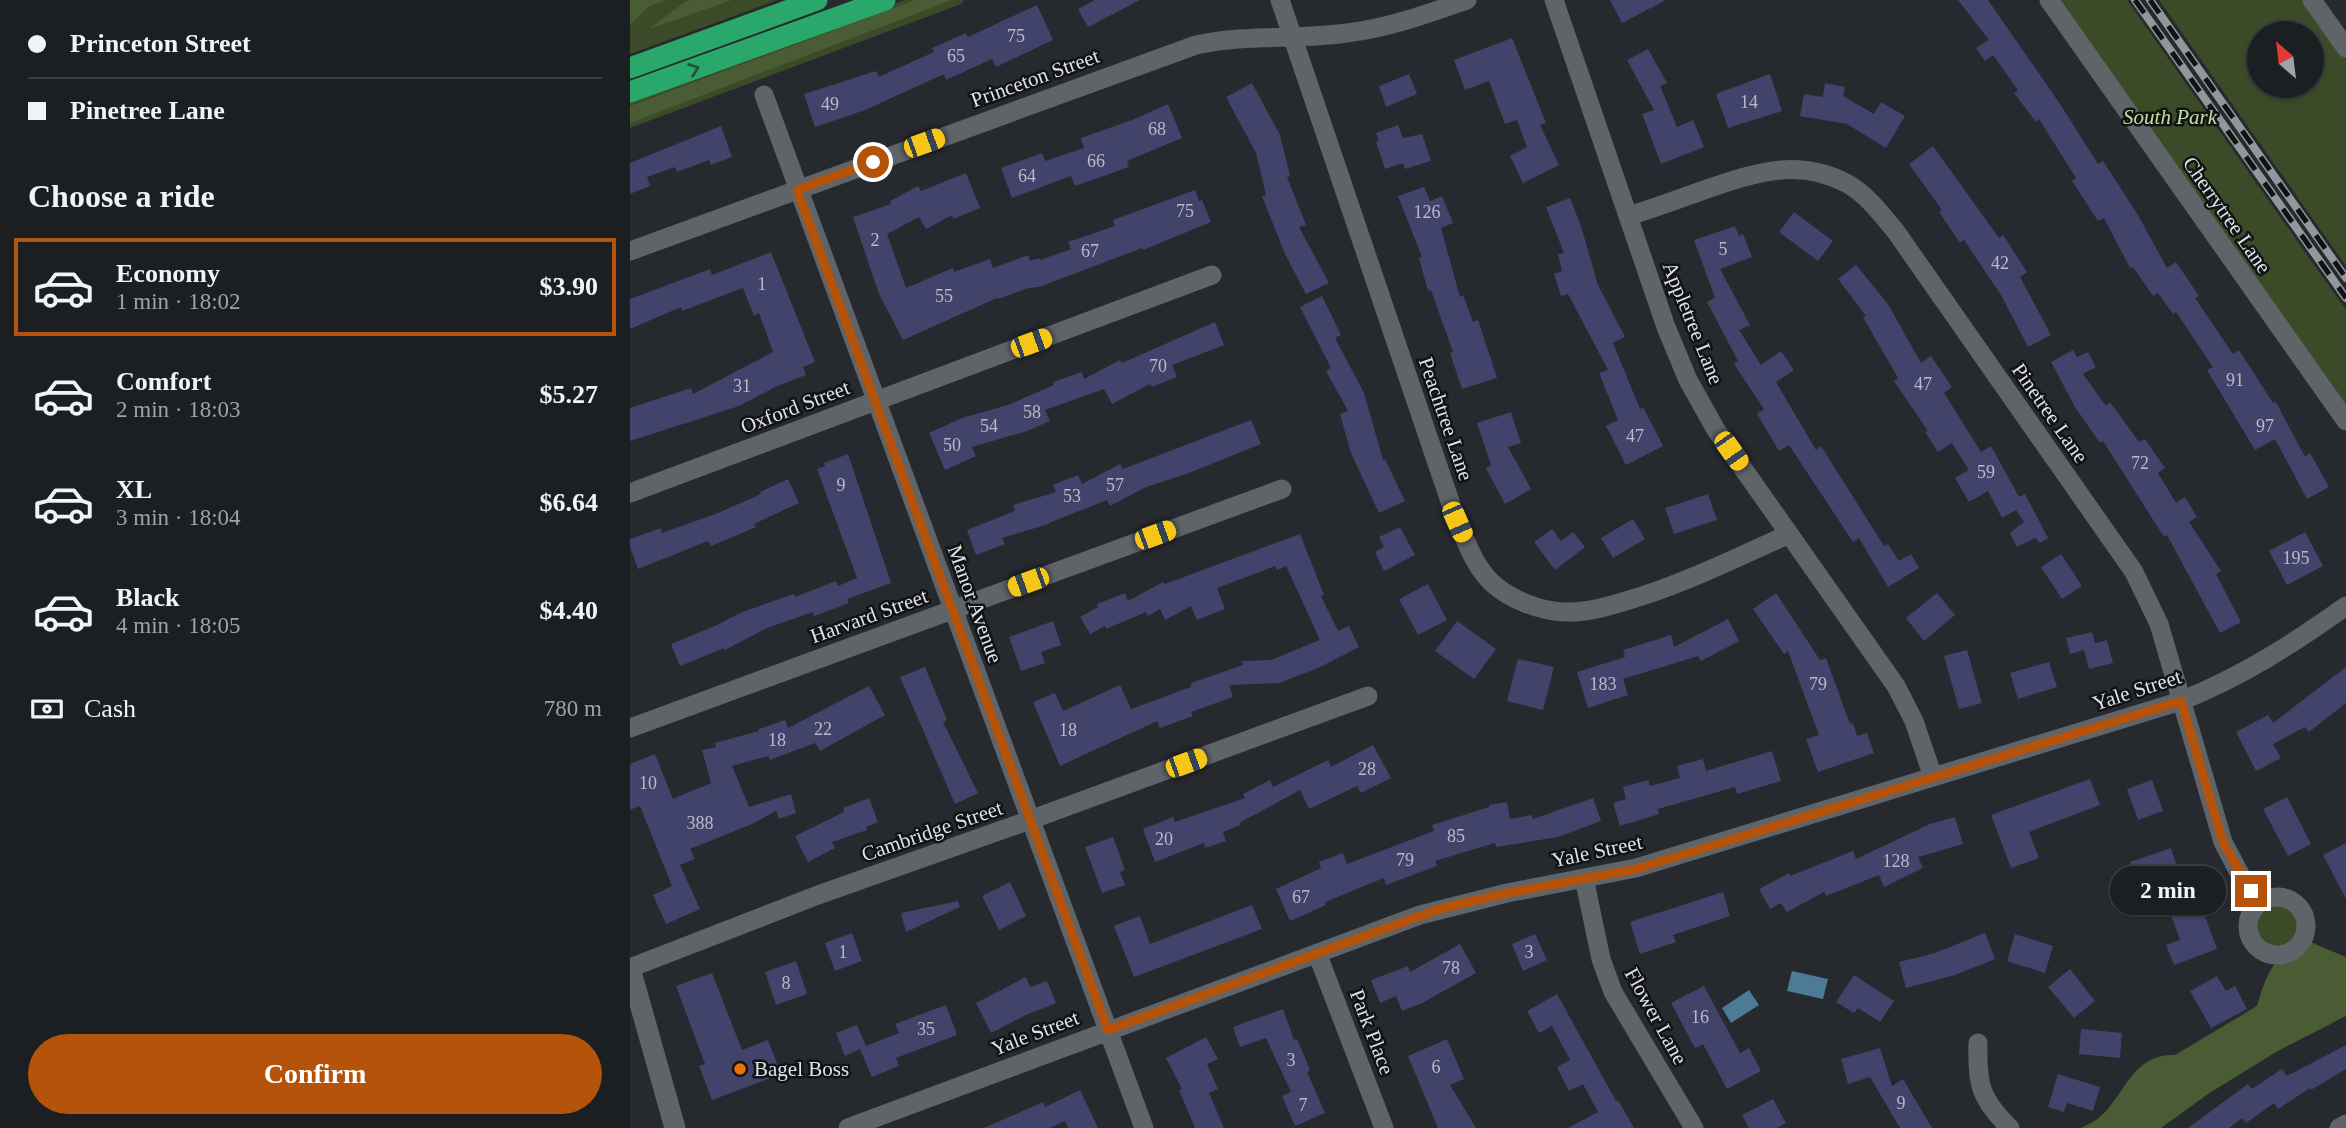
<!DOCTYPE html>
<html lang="en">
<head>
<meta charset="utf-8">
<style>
	:root { --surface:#1c1f22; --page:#25272a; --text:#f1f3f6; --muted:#a0a2a5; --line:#3a3d40; --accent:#b45309 }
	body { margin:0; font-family:Georgia,serif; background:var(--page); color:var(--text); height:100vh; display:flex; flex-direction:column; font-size:26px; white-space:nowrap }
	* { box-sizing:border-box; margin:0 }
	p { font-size:23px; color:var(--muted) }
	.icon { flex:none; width:38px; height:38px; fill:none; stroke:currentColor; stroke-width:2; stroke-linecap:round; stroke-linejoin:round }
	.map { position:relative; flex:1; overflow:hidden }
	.details { display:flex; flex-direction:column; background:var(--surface); width:630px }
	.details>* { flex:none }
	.hud { display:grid; align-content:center; height:154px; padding:0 28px; background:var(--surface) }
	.needle { width:46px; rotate:332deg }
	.fabs { position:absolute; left:1617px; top:21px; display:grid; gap:14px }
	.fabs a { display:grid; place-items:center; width:77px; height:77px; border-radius:50%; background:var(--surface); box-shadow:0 2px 5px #0004,0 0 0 2px var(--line); font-size:35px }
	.end { position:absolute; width:32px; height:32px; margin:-16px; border:9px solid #b45309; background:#fff; box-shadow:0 0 0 4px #fff }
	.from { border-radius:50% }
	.bubble { position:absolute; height:49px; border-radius:24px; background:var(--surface); box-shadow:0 2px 5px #0004,0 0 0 2px var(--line); font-size:23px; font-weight:600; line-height:49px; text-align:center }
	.car { position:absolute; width:21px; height:42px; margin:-21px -10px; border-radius:9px; box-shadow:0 0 5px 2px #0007; background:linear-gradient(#f5c518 24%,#345 0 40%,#f5c518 0 76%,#345 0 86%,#f5c518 0) }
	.hud b { display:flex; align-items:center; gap:24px; height:66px; font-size:26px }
	.hud b+b { border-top:2px solid var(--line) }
	.hud i { width:18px; height:18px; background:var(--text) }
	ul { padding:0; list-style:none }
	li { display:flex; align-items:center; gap:21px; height:98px; margin:0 14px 10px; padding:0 14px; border:4px solid transparent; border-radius:0px }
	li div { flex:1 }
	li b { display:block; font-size:26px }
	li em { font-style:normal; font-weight:600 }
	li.selected { border-color:var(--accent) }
	li>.icon { width:63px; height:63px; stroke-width:1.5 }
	h2 { padding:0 28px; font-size:32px; line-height:84px }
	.pay { display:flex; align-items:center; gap:18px; height:77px; padding:0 28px; font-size:26px }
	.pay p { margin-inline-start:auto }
	.action { display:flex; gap:14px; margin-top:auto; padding:14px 28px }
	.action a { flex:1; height:80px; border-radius:42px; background:var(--accent); color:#fff; font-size:28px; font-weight:600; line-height:80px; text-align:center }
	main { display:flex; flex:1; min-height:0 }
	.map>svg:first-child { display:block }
</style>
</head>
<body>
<main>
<section class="details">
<div class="hud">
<b><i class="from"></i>Princeton Street</b>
<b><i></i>Pinetree Lane</b>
</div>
<h2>Choose a ride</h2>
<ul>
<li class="selected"><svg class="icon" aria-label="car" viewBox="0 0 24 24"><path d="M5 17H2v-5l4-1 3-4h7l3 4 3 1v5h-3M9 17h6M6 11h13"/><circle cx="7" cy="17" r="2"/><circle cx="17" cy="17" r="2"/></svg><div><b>Economy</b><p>1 min · 18:02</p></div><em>$3.90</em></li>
<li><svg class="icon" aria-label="car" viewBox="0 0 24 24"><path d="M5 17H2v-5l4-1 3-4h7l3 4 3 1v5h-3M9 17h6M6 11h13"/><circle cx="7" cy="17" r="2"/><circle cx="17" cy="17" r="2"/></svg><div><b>Comfort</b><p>2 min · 18:03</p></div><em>$5.27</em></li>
<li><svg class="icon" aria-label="car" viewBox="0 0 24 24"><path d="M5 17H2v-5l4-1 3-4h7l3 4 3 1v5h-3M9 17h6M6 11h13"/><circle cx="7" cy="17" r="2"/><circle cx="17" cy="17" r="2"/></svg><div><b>XL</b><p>3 min · 18:04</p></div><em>$6.64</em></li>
<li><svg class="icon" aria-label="car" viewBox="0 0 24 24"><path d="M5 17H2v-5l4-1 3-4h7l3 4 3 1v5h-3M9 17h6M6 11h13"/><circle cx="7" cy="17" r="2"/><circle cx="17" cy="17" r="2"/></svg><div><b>Black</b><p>4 min · 18:05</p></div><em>$4.40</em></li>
</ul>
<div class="pay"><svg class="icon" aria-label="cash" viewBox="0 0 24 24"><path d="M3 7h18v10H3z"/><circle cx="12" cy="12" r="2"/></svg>Cash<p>780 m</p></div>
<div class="action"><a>Confirm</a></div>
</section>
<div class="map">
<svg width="1716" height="1128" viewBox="0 0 1716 1128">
	<rect width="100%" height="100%" fill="#26292e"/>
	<path fill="#3b4b28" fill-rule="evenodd" d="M0 0H148L0 54Z
		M274 0H334L331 4 0 128V100Z
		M1419 0H1497L1716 310V421Z
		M1529 0H1682L1716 48V266ZM1629 33H1682V86H1629Z
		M1618 926a29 29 0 1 1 58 0a29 29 0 1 1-58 0Z"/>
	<path fill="#495c33" d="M0 0H35L18 7 0 25Z
		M60 0H102L19 29 55 2Z
		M285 0H322L0 123V106Z
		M1673 939 1716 957V1016L1646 1052 1578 1094 1531 1128H1451C1458 1124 1466 1121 1471 1116 1496 1093 1503 1053 1545 1055L1627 1006C1632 989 1638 969 1651 956 1659 949 1666 949 1673 939Z"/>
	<path fill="#4c7b97" d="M1162 971 1198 979 1193 999 1157 991Z
		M1119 990 1129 1005 1101 1023 1092 1008Z"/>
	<path fill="#42436b" d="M465 0H510L458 27 448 9Z
		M980 0H1036L992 23Z
		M1328 0H1358L1430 104 1468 164 1473 161 1508 215 1537 268 1546 262 1569 296 1565 298 1603 354 1609 350 1643 403 1646 402 1675 457 1680 453 1699 487 1677 499 1645 439 1625 450 1577 370 1583 367 1546 312 1543 314 1528 293 1523 296 1503 267 1500 268 1474 218 1468 221 1442 181 1446 178 1409 119 1406 122 1384 93 1388 90 1363 55 1355 61 1346 48 1359 40Z
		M407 5 423 40 366 67 362 59 316 80 314 74 235 110 185 127 174 94 246 71 249 77 304 52 302 48 336 33 338 37Z
		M882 38 916 123 910 125 929 165 893 183 880 156 897 147 887 120 875 124 859 81 835 90 824 60Z
		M1018 49 1037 83 1030 86 1047 127 1063 120 1074 147 1031 164 1012 114 1024 110 997 60Z
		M779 74 787 94 756 107 749 86Z
		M1140 74 1152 111 1098 128 1086 94Z
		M622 83 650 135 660 176 657 177 676 225 669 227 699 283 676 294 655 254 632 196 636 195 626 153 596 97Z
		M1195 83 1215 87 1213 96 1244 114 1251 102 1275 116 1256 148 1217 124 1170 116 1174 94 1193 97Z
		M538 104 552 138 497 161 499 167 445 186 441 176 382 198 371 168 412 153 415 161 454 148 451 138 502 120Z
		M768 125 773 138 792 134 801 161 775 169 773 163 755 169 746 142 749 141 746 133Z
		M91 126 102 157 81 165 79 160 47 172 45 167 17 177 20 186 0 194V163Z
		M1303 146 1369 238 1373 235 1397 272 1390 277 1421 335 1398 347 1371 295 1334 240 1330 243 1309 212 1312 210 1279 164Z
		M336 173 350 208 323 219 322 215 296 229 289 217 257 234 276 288 323 268 324 272 360 259 363 268 398 255 400 261 409 258 410 260 441 249 438 242 485 226 483 220 565 190 569 201 572 200 581 222 513 250 512 248 409 287 399 288 368 299 367 298 273 340 249 294 223 217 261 204 260 201 288 186 291 191Z
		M794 187 800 201 812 196 823 223 811 228 830 297 833 295 843 322 848 320 867 378 832 389 820 353 823 352 801 290 798 291 789 258 792 257 768 196Z
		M940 198 951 226 968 285 995 337 983 343 1010 409 1013 407 1033 446 996 465 976 426 988 420 969 373 978 370 938 294 931 296 924 274 932 271 928 254 934 253 916 207Z
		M1164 212 1203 241 1188 261 1149 232Z
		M1105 226 1109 236 1113 234 1122 257 1090 269 1120 325 1109 330 1131 365 1151 351 1164 370 1146 382 1186 450 1191 446 1254 546 1258 544 1269 561 1281 554 1289 568 1258 587 1229 538 1223 542 1159 445 1149 451 1127 414 1134 409 1104 364 1108 361 1077 302 1085 298 1064 240Z
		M141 252 185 362 173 367 176 375 147 386 109 406 0 441V408L61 388 63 394 143 352 129 313 124 316 113 288 52 311 51 307 0 329V299L80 269 82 275Z
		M1226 265 1258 304 1291 363 1301 356 1322 387 1314 393 1351 452 1361 446 1389 497 1395 494 1418 538 1410 543 1405 538 1387 547 1380 533 1394 522 1386 510 1372 518 1358 491 1339 502 1325 478 1339 470 1322 443 1308 452 1295 432 1298 431 1264 381 1268 378 1233 317 1236 316 1208 279Z
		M692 296 711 335 705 338 734 393 753 460 755 459 775 501 749 513 721 453 710 414 718 411 696 371 701 368 670 307Z
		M585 322 594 345 542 365 547 377 522 387 520 384 482 404 474 389 415 410 420 421 397 431 342 447 346 456 315 470 299 433 332 418 378 405 424 385 423 382 452 372 454 379 490 360 492 363Z
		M1443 350 1447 357 1458 352 1466 367 1453 374 1476 406 1480 402 1509 442 1515 439 1535 468 1528 473 1546 503 1555 497 1567 517 1559 522 1591 571 1586 574 1611 622 1590 633 1537 535 1534 537 1473 441 1470 443 1445 407 1421 362Z
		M881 412 891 443 878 447 901 489 875 504 856 468 861 465 847 423Z
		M621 420 631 444 559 473 516 487 480 506 477 500 419 523V524L372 538 375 544 346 555 337 530 385 511 383 505 426 492 423 485 448 475 452 484 490 464 493 469Z
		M218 454 261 583 217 599 219 603 184 616 183 612 137 628 95 650 94 648 50 666 41 644 85 626 112 612 164 594 165 597 206 581 208 586 227 578 187 469 195 466 194 463Z
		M158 479 169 503 124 524 126 527 81 546 78 541 8 569 0 547V539L31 528 32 533 88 513 131 494 130 492Z
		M1078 494 1087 520 1044 534 1035 508Z
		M1003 519 1015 539 983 558 971 538Z
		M770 527 785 555 754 571 745 552 754 547 749 537Z
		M922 529 931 541 943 532 955 547 925 570 904 542Z
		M1675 532 1693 566 1657 585 1639 551Z
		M670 534 694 595 691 596 708 631 719 626 729 647 688 668 649 683 599 685 603 697 561 712 563 716 530 728 527 721 430 766 403 702 425 693 433 711 490 685 501 709 561 687V683L613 665 612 661 641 660 690 640 656 566 647 570 645 566 587 588 595 609 567 620 561 606 535 620 530 609 518 616 516 612 476 629 475 626 460 634 450 617 468 607 467 604 495 593 498 601 533 582 535 584Z
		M1431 554 1452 586 1432 599 1411 567Z
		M798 584 817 620 788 635 769 599Z
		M1146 593 1190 660 1196 658 1220 724 1223 723 1227 736 1237 733 1244 753 1188 772 1176 739 1189 735 1158 651 1154 654 1123 609Z
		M1307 593 1325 615 1294 641 1276 618Z
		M1098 619 1109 641 1071 661 1068 656 993 679 998 695 958 708 947 672 995 657 993 650 1041 635 1044 647Z
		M423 621 431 645 411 652 415 663 391 671 379 637Z
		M827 621 866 649 844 679 805 651Z
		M1462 632 1465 643 1477 640 1483 663 1459 669 1454 650 1440 654 1436 638Z
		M1337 650 1352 703 1329 709 1314 656Z
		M888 659 924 667 913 710 877 701Z
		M1419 662 1427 687 1388 699 1380 673Z
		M295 667 317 720 313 722 348 793 325 804 270 677Z
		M1716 667V703L1679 732 1675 727 1643 744 1651 758 1626 771 1606 732 1638 715 1643 723Z
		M239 686 255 715 190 751 185 743 140 760 138 756 102 766 119 807 161 794 166 813 149 819 146 811 122 824 60 849 65 859 50 865 70 909 36 924 23 895 42 886 10 806 0 810V764L25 754 43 799 81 783 72 750 86 747 85 743 129 731V729L155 720 158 728Z
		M743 745 761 778 731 793 727 786 679 809 670 790 609 823 610 825 593 832 596 841 575 848 574 843 525 862 513 829 543 817 545 822 615 798 613 794 640 780 643 787 698 760 701 767Z
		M1142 751 1151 781 1107 794 1105 787 1028 809 1029 814 990 826 983 803 996 799 993 787 1018 780 1020 786 1050 778 1047 766 1073 759 1076 771Z
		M1460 779 1470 805 1399 832 1409 858 1381 868 1361 815Z
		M1522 780 1533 811 1508 820 1497 789Z
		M1657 797 1681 844 1658 856 1633 809Z
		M239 798 248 822 236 827 237 830 202 842 205 848 178 862 165 836 214 812 213 808Z
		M963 798 971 821 928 837 866 847 865 843 805 861 807 866 756 885 754 878 695 902 696 905 660 921 646 889 691 868 689 862 713 853 717 864 804 831 802 825 859 807V805L877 802 880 819 902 815 903 819Z
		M1325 817 1333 844 1288 857 1293 868 1254 887 1249 875 1196 896 1194 892 1157 912 1151 903 1140 909 1129 889 1159 873 1160 876 1223 851 1226 859 1300 824Z
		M483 837 495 870 490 872 495 885 472 893 455 847Z
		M1716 843V899L1693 855Z
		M1541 848 1559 904 1569 900 1587 949 1544 965 1536 945 1550 940 1534 895 1530 897 1522 873 1505 878 1500 862Z
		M380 882 396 916 369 930 352 896Z
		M1093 892 1100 916 1043 935 1046 942 1010 954 1000 922Z
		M328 901 330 907 276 932 271 913Z
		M622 905 632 929 504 977 484 926 510 916 520 944Z
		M222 933 232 961 205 971 195 943Z
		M1355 933 1365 959 1325 975 1276 988 1269 962 1305 953Z
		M905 934 917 960 893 971 882 944Z
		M1385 934 1423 946 1415 973 1377 961Z
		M830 944 846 973 792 1003 772 1011 766 996 750 1003 741 980 778 966 780 972Z
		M166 961 177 994 146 1005 135 972Z
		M1440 969 1465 1001 1444 1018 1418 987Z
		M82 973 112 1050 138 1040 151 1074 82 1100 69 1066 75 1064 46 986Z
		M1224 975 1264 1001 1250 1022 1228 1008 1224 1013 1206 1002Z
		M1587 976 1596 991 1605 986 1617 1009 1581 1028 1560 991Z
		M396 977 400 987 417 981 426 1003 396 1015 361 1033 346 1003Z
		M1074 986 1110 1053 1119 1048 1131 1071 1097 1089 1073 1044 1065 1048 1041 1003Z
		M927 994 986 1101 988 1100 1004 1128H938L968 1112 953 1084 939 1091 927 1067 940 1060 922 1026 909 1033 897 1011Z
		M316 1005 327 1035 266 1058 269 1066 242 1077 230 1049 215 1056 206 1033 227 1025 236 1046 269 1033 265 1024Z
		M653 1009 664 1040 667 1039 680 1070 677 1072 695 1113 665 1126 652 1096 661 1092 636 1038 610 1047 603 1027Z
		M1451 1029 1492 1033 1490 1058 1449 1054Z
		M576 1037 588 1059 577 1064 588 1089 579 1093 594 1128H565L549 1090 552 1089 536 1058Z
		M817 1039 834 1079 820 1085 846 1128H808L778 1056Z
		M1716 1045V1069L1681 1090 1680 1088 1648 1109 1644 1103 1616 1123 1612 1118 1599 1128H1558L1618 1084 1622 1089 1652 1069 1657 1076Z
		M1250 1048 1262 1086 1273 1079 1302 1128H1270L1240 1077 1218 1084 1211 1059Z
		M1428 1074 1470 1087 1463 1111 1437 1103 1434 1112 1418 1107Z
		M450 1090 468 1128H438L435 1121 420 1128H354L413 1102 415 1107Z
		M1143 1099 1156 1123 1147 1128H1119L1112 1115Z"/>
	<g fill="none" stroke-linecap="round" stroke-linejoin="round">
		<path stroke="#5f6469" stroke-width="19" d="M650 0 827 522C837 543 844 565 861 582 879 599 909 611 934 612 961 613 986 604 1012 596 1063 579 1111 556 1159 534
			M924 0 1036 327 1058 380 1086 430 1266 686 1284 721 1303 777
			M1419 0 1716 421
			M1682 0 1716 48
			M134 95 514 1128
			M999 216C1024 208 1049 199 1074 190 1124 173 1168 157 1218 184 1237 195 1250 213 1264 229L1504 572 1529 624 1593 842 1613 880 1632 902
			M0 251 566 45C616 34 667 40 717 33 759 28 797 14 837 0
			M0 493 582 275
			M0 728 652 489
			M954 878 971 959 983 992 1064 1128
			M1618 926a29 29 0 1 1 58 0a29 29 0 1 1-58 0Z
			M687 953 754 1128
			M0 968 188 895 400 820 738 696
			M1348 1043C1347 1084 1350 1099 1380 1128
			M218 1128 790 915 877 893 1006 868 1551 701C1613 676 1661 645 1716 606
			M1709 1128 1716 1124"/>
		<path stroke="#5f6469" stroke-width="21" d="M0 968 45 1128"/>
		<path stroke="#2aa76a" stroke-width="21" d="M0 68 187 0
			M0 92 255 0"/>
		<g stroke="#93969a" stroke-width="8">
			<path id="rail" d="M1505 0 1716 298
				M1520 0 1716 278"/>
		</g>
		<use href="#rail" stroke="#101214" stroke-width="5" stroke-dasharray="16" stroke-linecap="butt"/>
	</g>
	<defs><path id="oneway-chevron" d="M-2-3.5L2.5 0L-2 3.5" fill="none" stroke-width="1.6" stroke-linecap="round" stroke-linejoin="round" transform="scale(1.75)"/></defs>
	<use stroke="#1c553b" href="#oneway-chevron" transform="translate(64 69) rotate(-20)"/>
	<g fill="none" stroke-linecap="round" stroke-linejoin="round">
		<path stroke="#b45309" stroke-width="9" d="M243 162 167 190 478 1030 809 909 877 893 1006 869 1551 701 1593 842 1621 891"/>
	</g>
	<circle fill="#e8710a" stroke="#101214" stroke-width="2.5" cx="110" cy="1069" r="7"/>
	<g text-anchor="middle" stroke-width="5" stroke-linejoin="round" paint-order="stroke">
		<g font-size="18" fill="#b8bbc7">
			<text x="386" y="42">75</text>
			<text x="326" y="62">65</text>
			<text x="1119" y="108">14</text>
			<text x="200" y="110">49</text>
			<text x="527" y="135">68</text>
			<text x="466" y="167">66</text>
			<text x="397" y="182">64</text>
			<text x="555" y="217">75</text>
			<text x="797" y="218">126</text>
			<text x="245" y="246">2</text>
			<text x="1093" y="255">5</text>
			<text x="460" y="257">67</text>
			<text x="1370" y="269">42</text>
			<text x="132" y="290">1</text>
			<text x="314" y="302">55</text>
			<text x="528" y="372">70</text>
			<text x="1605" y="386">91</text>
			<text x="1293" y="390">47</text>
			<text x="112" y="392">31</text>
			<text x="402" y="418">58</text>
			<text x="359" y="432">54</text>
			<text x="1635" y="432">97</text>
			<text x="1005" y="442">47</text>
			<text x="322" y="451">50</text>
			<text x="1510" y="469">72</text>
			<text x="1356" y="478">59</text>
			<text x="211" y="491">9</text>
			<text x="485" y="491">57</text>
			<text x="442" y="502">53</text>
			<text x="1666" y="564">195</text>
			<text x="973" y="690">183</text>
			<text x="1188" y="690">79</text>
			<text x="193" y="735">22</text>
			<text x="438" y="736">18</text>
			<text x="147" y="746">18</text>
			<text x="737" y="775">28</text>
			<text x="18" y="789">10</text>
			<text x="70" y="829">388</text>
			<text x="826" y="842">85</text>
			<text x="534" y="845">20</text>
			<text x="775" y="866">79</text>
			<text x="1266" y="867">128</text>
			<text x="671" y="903">67</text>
			<text x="213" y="958">1</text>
			<text x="899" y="958">3</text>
			<text x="821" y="974">78</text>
			<text x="156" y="989">8</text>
			<text x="1070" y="1023">16</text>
			<text x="296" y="1035">35</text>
			<text x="661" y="1066">3</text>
			<text x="806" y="1073">6</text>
			<text x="1271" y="1109">9</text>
			<text x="673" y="1111">7</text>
		</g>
		<g font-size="21" fill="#e0e3e6" stroke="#101214">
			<text transform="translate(405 78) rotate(-20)" y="7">Princeton Street</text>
			<text transform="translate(1597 215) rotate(55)" y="7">Cherrytree Lane</text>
			<text transform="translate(1063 323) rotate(68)" y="7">Appletree Lane</text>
			<text transform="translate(165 407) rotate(-21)" y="7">Oxford Street</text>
			<text transform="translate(1420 413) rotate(55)" y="7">Pinetree Lane</text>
			<text transform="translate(816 419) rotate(71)" y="7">Peachtree Lane</text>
			<text transform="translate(345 604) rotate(70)" y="7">Manor Avenue</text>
			<text transform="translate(239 616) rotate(-20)" y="7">Harvard Street</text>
			<text transform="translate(1507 690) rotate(-18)" y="7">Yale Street</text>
			<text transform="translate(302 831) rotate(-19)" y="7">Cambridge Street</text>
			<text transform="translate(967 851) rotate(-12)" y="7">Yale Street</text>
			<text transform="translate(1026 1016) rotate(61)" y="7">Flower Lane</text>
			<text transform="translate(742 1032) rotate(69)" y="7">Park Place</text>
			<text transform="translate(405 1033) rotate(-21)" y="7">Yale Street</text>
		</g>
		<g font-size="21" font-style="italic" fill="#c0e19c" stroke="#101214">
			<text x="1540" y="124">South Park</text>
		</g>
		<g font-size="21" fill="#e0e3e6" stroke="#101214" text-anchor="start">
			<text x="124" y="1076">Bagel Boss</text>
		</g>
	</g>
</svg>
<div class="fabs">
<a><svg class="needle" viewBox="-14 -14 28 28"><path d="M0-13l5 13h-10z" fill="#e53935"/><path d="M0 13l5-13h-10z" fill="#a0a2a5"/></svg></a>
</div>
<i class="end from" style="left:243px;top:162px"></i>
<i class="end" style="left:1621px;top:891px"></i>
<div class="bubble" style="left:1480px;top:866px;width:116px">2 min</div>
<i class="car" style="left:294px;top:143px;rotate:70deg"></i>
<i class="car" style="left:401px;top:343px;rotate:70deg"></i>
<i class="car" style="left:1101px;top:451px;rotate:145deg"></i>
<i class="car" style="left:827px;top:522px;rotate:156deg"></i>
<i class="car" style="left:525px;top:535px;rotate:70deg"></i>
<i class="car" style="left:398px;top:582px;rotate:250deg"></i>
<i class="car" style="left:556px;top:763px;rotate:70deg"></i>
</div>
</main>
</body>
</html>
